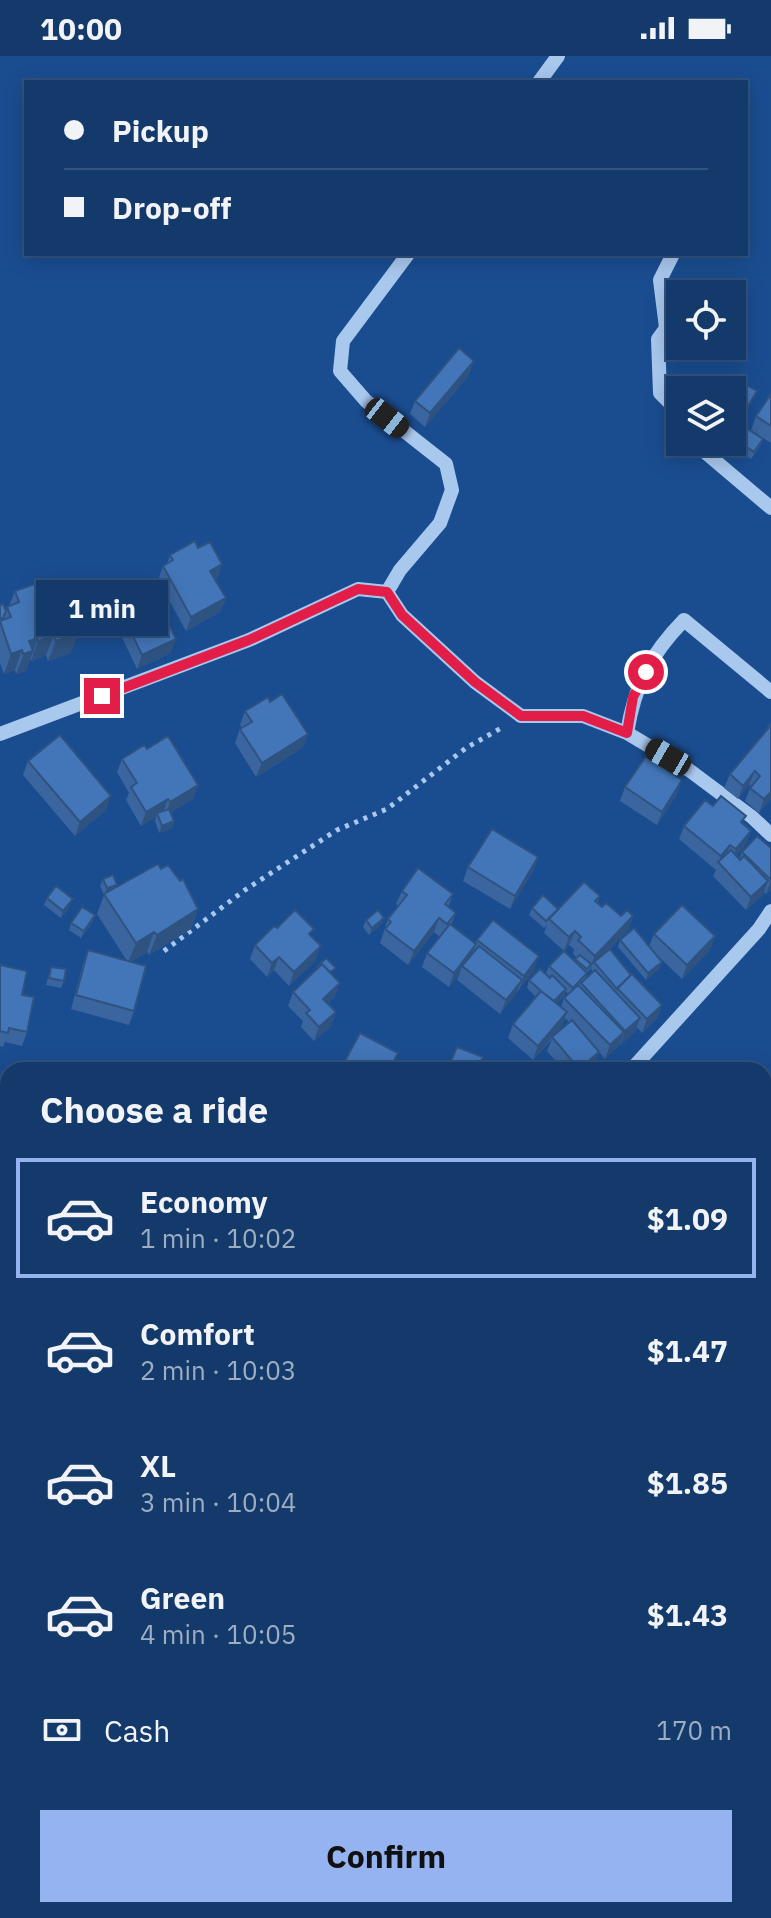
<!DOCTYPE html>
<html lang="en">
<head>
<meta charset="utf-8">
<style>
	:root { --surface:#143a6c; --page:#214574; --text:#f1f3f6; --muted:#9dadc2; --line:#33547f; --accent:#95b2f1 }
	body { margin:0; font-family:"IBM Plex Sans",sans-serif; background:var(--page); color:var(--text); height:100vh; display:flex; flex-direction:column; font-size:30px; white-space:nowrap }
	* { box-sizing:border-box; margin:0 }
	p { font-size:26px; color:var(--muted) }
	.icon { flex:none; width:44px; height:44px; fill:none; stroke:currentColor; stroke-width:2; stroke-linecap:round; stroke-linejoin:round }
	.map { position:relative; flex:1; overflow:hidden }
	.details { position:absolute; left:0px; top:1006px; width:772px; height:856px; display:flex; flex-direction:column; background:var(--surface); border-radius:24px 24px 0 0; box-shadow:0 4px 20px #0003,0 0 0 2px var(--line) }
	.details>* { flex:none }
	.guide { position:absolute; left:24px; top:24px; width:724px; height:176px; border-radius:0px; box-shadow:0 4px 20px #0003,0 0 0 2px var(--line); display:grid; align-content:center; height:176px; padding:0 40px; background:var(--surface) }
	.tools { position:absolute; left:666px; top:224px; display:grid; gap:16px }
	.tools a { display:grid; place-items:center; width:80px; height:80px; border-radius:0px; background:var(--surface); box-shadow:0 4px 20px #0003,0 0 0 2px var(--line); font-size:40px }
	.end { position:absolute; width:36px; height:36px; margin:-18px; border:10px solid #e11d48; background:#fff; box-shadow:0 0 0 4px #fff }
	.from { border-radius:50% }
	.bubble { position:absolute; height:56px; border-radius:0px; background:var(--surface); box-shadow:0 4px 20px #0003,0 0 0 2px var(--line); font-size:26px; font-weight:700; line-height:56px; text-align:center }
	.car { position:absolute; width:24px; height:48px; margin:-24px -12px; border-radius:10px; box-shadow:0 0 6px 2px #0007; background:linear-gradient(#222 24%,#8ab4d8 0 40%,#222 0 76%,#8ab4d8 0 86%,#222 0) }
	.guide b { display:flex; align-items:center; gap:28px; height:76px; font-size:30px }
	.guide b+b { border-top:2px solid var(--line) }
	.guide i { width:20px; height:20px; background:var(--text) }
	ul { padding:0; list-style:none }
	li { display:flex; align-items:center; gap:24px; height:120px; margin:0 16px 12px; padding:0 24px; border:4px solid transparent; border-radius:0px }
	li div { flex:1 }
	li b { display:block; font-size:30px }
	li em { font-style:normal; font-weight:700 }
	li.current { border-color:var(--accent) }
	li>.icon { width:72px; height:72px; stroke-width:1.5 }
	h2 { padding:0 40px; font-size:36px; line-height:96px }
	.pay { display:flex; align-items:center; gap:20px; height:88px; padding:0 40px; font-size:30px }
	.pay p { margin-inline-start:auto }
	.action { display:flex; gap:16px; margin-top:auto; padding:16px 40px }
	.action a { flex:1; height:92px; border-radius:0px; background:var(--accent); color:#111; font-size:32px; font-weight:700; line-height:92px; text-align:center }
	.status { display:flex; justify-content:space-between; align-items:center; height:56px; padding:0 40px; background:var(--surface); direction:ltr }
	.status svg { height:22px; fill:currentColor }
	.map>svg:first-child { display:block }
</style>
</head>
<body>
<div class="status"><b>10:00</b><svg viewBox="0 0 49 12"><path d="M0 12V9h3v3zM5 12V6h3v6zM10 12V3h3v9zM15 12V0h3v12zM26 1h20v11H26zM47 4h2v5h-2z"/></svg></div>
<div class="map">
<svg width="771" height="1862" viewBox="0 0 771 1862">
	<rect width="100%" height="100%" fill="#1a4d90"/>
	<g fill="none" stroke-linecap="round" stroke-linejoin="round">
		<path stroke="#a9c8ee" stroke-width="5" stroke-dasharray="4 6" stroke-linecap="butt" d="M164 895 245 834 337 774 387 753 466 692 503 671"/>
		<path stroke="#a9c8ee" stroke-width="14" d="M539 26 558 0
			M408 198 343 285 340 315 366 345 446 408 452 434 440 467 400 514 387 536 402 559 475 626 521 660H583L627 677 689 714 752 761 771 779
			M673 198 660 224 666 272 658 283 660 337 673 350 680 373
			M693 386 771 452
			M627 677C635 628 650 599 684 564L771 636
			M0 678 249 584 358 533 387 536
			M631 1014 759 873 771 855
			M0 1702 8 1694
			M581 1862 596 1858 626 1862"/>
	</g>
	<path fill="#3a659e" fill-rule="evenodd" d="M469 319 425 371 410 358 415 345Z
		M757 335 754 342 735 374 732 372V345Z
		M771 338V387L751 374 756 360Z
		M763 383 760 390 751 403 734 392 737 384Z
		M198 492 222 508 217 522 215 523 226 542 220 556 186 575 158 524 163 510 167 508 170 499Z
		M15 535 71 597 48 605 46 599 31 605 30 602 26 615 16 618 15 614 4 618 0 607V549L6 555 7 551 9 550Z
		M113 539 171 597 137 613 108 552Z
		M270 646 308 678 302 692 256 721 235 687 240 673 242 672 240 669 245 655Z
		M771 667V743L759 757 745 745 751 730 749 729 738 743 724 732 730 718 766 675 768 670Z
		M147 693 198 729 193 743 171 756 174 765 172 772 159 777 155 765 156 761 141 770 126 744 129 737 117 716 122 703Z
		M28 705 106 754 75 780 23 719Z
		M625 731 677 738 657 769 620 745Z
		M713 750 743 768 751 775 746 788 736 800 739 803 742 796 771 792V833L766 838 764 836 763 839 746 854 713 820 716 814 679 783 684 770Z
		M538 801 533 815 510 853 463 825 468 811Z
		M161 813 198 853 191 873 149 899 147 896 130 906 134 955 129 969 71 953 83 908 88 894 127 905 97 858 104 839 100 830 103 823 115 832Z
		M402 835 453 838 448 851 456 857 451 869 475 888 477 884 534 914 500 958 457 924 460 917 449 931 422 911 427 897 440 881 434 876 408 909 380 887 388 863 398 850 396 848Z
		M600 840 597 847 602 851 621 860H633L628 874 610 893 631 919 662 949 657 962 642 977 637 971 635 976 620 989 619 988 605 1003 599 996 594 1009 589 1014H563L547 995 552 983 533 1004 508 982 513 968 536 941 527 932 529 924 550 922V921L546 917 549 910 564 895 544 877 547 869 544 872 529 859 532 852 558 853ZM569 889 574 893 573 898 577 902 574 905 564 895ZM592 911 591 913 593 916 585 924 587 917ZM566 935 568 938 564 942 561 951 557 947 564 940ZM565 962 570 967 554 980 562 970Z
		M47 842 70 850 61 862 44 849Z
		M95 859 92 867 81 882 69 874 71 867Z
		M384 862 381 869 369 879 363 871 366 864Z
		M277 872 311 880 316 904 289 930 274 914 267 921 250 903 255 889Z
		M654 878 710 894 682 923 655 897 662 906 659 913 646 924 618 891 620 884 649 890Z
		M0 909 22 939 27 976 22 990 5 986 3 991 0 990Z
		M51 911 64 925 61 932 46 929Z
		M317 911 333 919 335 940 328 947 336 956 331 970 314 985 301 971 303 965 288 950 293 936 316 914Z
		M0 1256 8 1337 0 1342Z
		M766 1454H771V1500L764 1499V1482L766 1477 764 1460Z"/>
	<path fill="#2f5381" d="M474 305 469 319 425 371 430 357Z
		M757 335 754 342 735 374 738 367Z
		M222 508 217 522 205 528 210 515Z
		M226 542 220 556 186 575 191 561Z
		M79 577 71 597 48 605 56 585Z
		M54 579 46 599 31 605 38 585Z
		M38 582 26 615 16 618 29 585Z
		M176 583 171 597 137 613 142 599Z
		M22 594 15 614 4 618 11 598Z
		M308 678 302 692 256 721 262 707Z
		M755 715 749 729 738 743 743 730Z
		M682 724 677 738 657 769 662 756Z
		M198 729 193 743 165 760 170 746Z
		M771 736V743L759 757 764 743Z
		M111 740 106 754 75 780 80 766Z
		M168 743 163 757H157L156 761 141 770 146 756Z
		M174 765 172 772 159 777 162 770Z
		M751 775 746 788 731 807 736 793Z
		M730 789 725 803 719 807 721 800Z
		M538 801 533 815 510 853 515 840Z
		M771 824V833L766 838Z
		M768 825 763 839 746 854 751 841Z
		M117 829 114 836 104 839 107 832Z
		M73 843 70 850 61 862 63 855Z
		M198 853 191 873 149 899 157 879Z
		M95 859 92 867 81 882 84 875Z
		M633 860 628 874 595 908 594 906 589 914 595 900Z
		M384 862 381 869 369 879 372 872Z
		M439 862 434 876 408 909 414 895Z
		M575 875 569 889 564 895 569 881Z
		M154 876 147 896 128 907 136 887Z
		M715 880 710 894 682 923 687 909Z
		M476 888 471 902 462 910 460 917 449 931 454 917Z
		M321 890 316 904 289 930 294 916Z
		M539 900 534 914 519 934 524 920Z
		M279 901 274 914 267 921 272 907Z
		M662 906 659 913 646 924 648 917Z
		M522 924 516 938 500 958 506 944Z
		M340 927 335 940 318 956 323 943Z
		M566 933 564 940 550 954 553 947Z
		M662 949 657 962 642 977 647 963Z
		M336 956 331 970 314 985 319 971Z
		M567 956 562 970 533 1004 538 990Z
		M640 962 635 976 620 989 625 975Z
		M624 976 619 990 605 1003 610 989Z
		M599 996 594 1009 589 1014H578Z
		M771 1143V1161L764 1162V1144Z
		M8 1327V1337L0 1342 4 1329Z
		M769 1486H771V1500L764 1499Z"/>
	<path fill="#4376b8" stroke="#2f5381" stroke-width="2" d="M459 292 474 305 430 357 415 345Z
		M743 327 757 335 738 367 732 363V345Z
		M771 338V370L756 360Z
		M746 372 763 383 754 396 737 384Z
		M195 485 198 492 210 486 222 508 210 515 226 542 191 561 163 510 173 504 170 499Z
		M59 523 79 577 56 585 54 579 38 585V582L29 585 33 595 23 598 22 594 11 598 0 565 11 561 7 551 19 546 15 535 43 525 44 528Z
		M147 523 176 583 142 599 113 539Z
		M3 548 6 555 3 562 0 563V549Z
		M282 638 308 678 262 707 240 673 252 666 245 655 268 641 270 646Z
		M771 669V736L764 743 750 732 760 720 755 715 743 730 730 718Z
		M60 679 111 740 80 766 28 705Z
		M168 680 198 729 170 746 168 743 146 756 131 731 137 727 122 703 144 689 147 693Z
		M646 700 682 724 662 756 625 731Z
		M721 740 746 760 741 766 751 775 736 793 730 789 721 800 684 770 705 744 713 750Z
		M169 753 174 765 162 770 157 757Z
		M492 773 538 801 515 840 468 811Z
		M757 780 771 792V824L742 796Z
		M731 794 740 804 744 800 768 825 751 841 718 806Z
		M158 808 161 813 168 809 180 825 183 823 198 853 157 879 154 876 136 887 104 838Z
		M418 812 453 838 445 848 456 857 447 868 439 862 414 895 385 873 391 866 388 863 407 839 402 835Z
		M113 819 117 829 107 832 103 823Z
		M584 826 600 840 595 845 602 851 606 847 621 860 627 854 633 860 595 900 578 884 581 881 575 875 569 881 549 863Z
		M56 830 73 843 63 855 47 842Z
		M543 839 558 853 546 865 532 852Z
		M682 849 715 880 687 909 654 878Z
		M82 851 95 859 84 875 71 867Z
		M295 854 314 873 309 878 321 890 294 916 279 901 272 907 255 889 274 870 277 872Z
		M378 854 384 862 372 872 366 864Z
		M493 864 539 900 524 920 477 884Z
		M450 868 476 888 454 917 427 897Z
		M634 872 662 906 648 917 620 884Z
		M479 890 522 924 506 944 462 910Z
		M610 893 631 919 617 933 594 906Z
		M88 894 146 910 134 955 76 939Z
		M564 895 587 917 573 932 549 910Z
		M580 899 591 908 587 913 575 903Z
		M326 902 336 912 330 916 322 908 318 912 317 911Z
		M322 908 340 927 323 943 336 956 319 971 306 957 310 954 293 936Z
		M0 909 27 915 22 939 34 941 27 976 9 972 8 977 0 975Z
		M51 911 66 913 64 925 49 922Z
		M540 913 550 922 552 919 566 933 554 945 541 935 529 924Z
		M595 914 640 962 625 975 581 927Z
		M632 918 662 949 647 963 617 932Z
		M578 929 624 976 610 989 564 942Z
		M541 935 567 956 538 990 513 968Z
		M572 964 599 996 579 1013 552 981Z
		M360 977 398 997 389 1014H340Z
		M457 991 483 1001 477 1014H447Z
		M771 1030V1143L764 1144V1032Z
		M0 1256 8 1267V1327L4 1329 0 1324Z
		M766 1454H771V1470H768Z
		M768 1470H771V1486H769Z"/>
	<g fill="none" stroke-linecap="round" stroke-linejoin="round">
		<path stroke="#e11d48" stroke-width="10" d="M102 640 249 584 358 533 387 536 402 559 475 626 521 660H583L627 677 633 641 646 616"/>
	</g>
</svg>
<div class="tools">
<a><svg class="icon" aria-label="locate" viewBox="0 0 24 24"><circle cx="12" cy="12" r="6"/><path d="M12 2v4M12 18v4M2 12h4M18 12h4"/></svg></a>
<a><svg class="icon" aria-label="layers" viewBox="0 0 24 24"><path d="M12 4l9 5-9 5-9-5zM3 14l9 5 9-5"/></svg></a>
</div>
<i class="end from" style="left:646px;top:616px"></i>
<i class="end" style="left:102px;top:640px"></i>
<div class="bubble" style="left:36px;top:524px;width:132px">1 min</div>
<i class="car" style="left:387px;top:362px;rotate:128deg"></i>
<i class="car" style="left:668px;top:701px;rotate:300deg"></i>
<div class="guide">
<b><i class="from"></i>Pickup</b>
<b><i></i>Drop-off</b>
</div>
<section class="details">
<h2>Choose a ride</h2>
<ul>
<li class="current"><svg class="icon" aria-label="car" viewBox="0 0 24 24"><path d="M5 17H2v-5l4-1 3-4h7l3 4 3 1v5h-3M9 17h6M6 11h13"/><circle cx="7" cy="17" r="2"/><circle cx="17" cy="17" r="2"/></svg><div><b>Economy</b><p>1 min · 10:02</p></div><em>$1.09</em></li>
<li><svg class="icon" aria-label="car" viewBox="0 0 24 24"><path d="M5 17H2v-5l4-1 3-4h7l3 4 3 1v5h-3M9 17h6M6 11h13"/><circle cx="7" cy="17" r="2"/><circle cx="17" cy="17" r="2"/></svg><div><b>Comfort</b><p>2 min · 10:03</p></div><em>$1.47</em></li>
<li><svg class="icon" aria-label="car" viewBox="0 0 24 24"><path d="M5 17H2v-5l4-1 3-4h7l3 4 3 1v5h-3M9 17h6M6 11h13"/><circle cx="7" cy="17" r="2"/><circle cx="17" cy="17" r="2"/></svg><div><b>XL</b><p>3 min · 10:04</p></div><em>$1.85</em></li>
<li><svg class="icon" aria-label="car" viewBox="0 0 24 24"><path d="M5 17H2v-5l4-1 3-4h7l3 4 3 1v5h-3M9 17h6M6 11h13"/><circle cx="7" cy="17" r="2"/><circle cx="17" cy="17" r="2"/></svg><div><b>Green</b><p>4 min · 10:05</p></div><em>$1.43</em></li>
</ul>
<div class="pay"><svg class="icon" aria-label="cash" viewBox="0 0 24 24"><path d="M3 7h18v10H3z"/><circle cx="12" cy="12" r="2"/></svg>Cash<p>170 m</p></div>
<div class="action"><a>Confirm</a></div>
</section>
</div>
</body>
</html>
